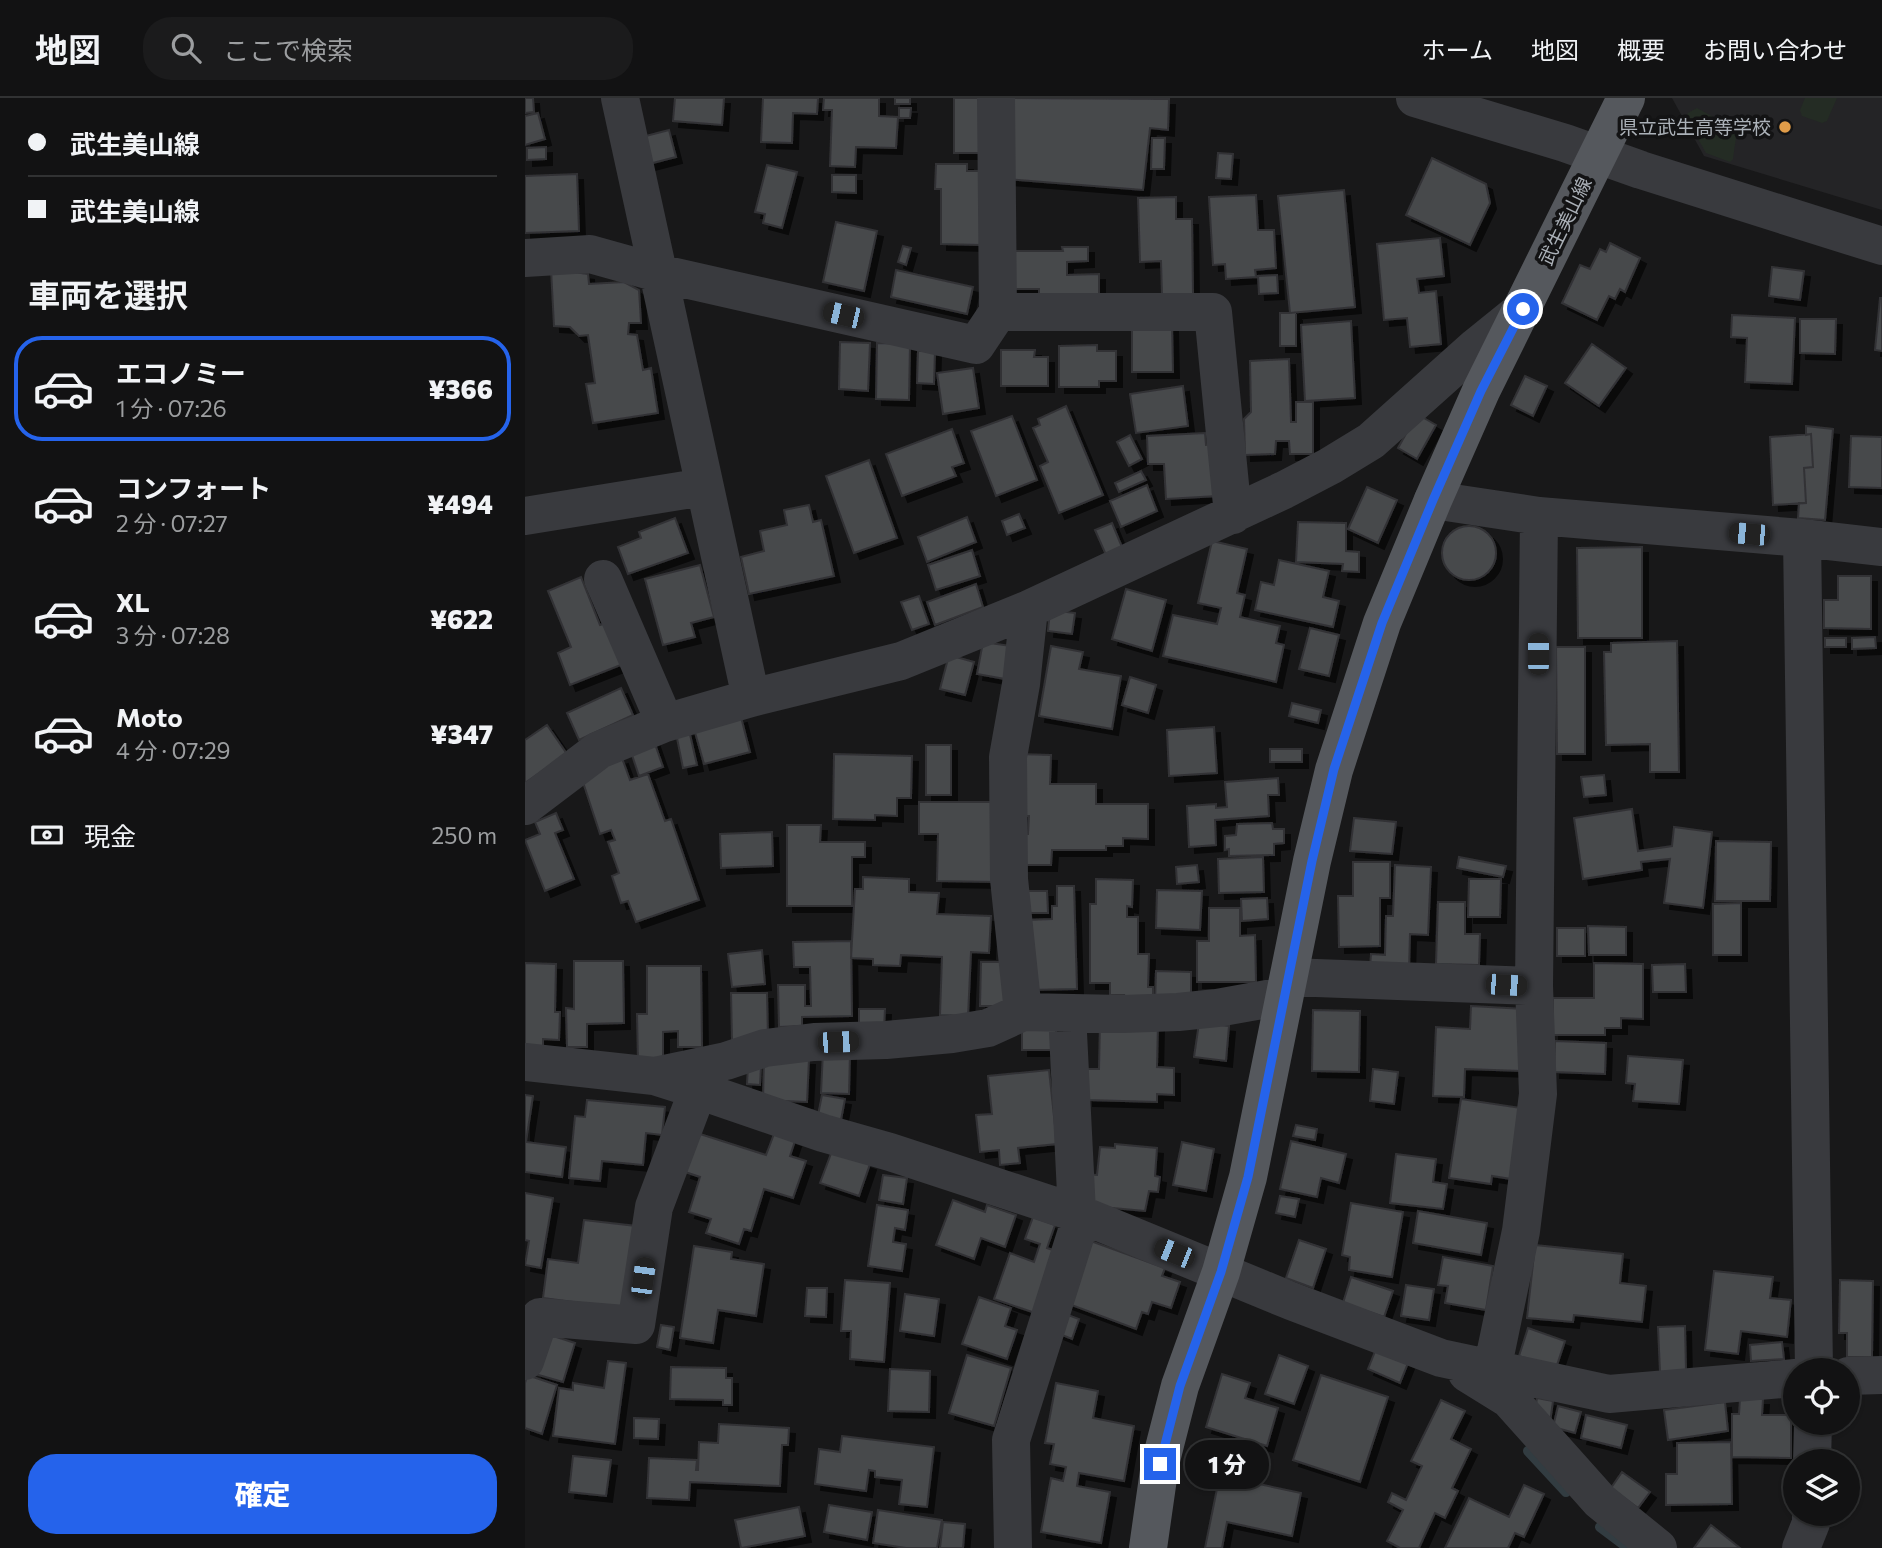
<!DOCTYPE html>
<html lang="ja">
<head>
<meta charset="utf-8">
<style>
	:root { --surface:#121213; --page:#1b1b1c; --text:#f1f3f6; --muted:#9c9ea0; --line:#313233; --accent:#2563eb }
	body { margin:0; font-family:Commissioner,"Noto Sans JP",sans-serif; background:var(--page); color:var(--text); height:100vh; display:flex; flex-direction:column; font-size:26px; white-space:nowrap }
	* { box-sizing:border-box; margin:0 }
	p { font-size:23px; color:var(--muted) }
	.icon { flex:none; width:38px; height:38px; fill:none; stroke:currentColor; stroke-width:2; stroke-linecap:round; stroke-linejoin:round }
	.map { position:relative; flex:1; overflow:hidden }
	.details { display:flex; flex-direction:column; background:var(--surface); width:525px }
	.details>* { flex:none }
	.guide { display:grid; align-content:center; height:154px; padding:0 28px; background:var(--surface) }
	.tools { position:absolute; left:1258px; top:1260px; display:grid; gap:14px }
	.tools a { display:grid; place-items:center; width:77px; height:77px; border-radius:50%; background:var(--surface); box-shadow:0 2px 5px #0004,0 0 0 2px var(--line); font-size:35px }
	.end { position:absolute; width:32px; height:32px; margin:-16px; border:9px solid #2563eb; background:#fff; box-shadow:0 0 0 4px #fff }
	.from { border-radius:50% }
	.bubble { position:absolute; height:49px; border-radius:24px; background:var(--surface); box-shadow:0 2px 5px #0004,0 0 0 2px var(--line); font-size:23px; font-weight:800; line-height:49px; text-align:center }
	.car { position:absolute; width:21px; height:42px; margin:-21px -10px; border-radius:9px; box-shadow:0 0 5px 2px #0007; background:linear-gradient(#222 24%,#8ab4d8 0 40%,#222 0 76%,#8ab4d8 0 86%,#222 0) }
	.guide b { display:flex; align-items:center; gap:24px; height:66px; font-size:26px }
	.guide b+b { border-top:2px solid var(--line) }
	.guide i { width:18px; height:18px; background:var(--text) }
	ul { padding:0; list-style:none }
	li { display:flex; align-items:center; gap:21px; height:105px; margin:0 14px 10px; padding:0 14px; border:4px solid transparent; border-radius:28px }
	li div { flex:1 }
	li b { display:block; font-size:26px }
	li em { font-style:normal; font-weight:800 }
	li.selected { border-color:var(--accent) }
	li>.icon { width:63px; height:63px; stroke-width:1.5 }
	h2 { padding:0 28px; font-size:32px; line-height:84px }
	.pay { display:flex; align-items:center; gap:18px; height:77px; padding:0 28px; font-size:26px }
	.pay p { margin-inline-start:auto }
	.button { display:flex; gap:14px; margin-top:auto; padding:14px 28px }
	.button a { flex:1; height:80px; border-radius:28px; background:var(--accent); color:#fff; font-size:28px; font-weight:800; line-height:80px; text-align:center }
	header { display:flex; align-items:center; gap:42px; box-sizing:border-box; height:98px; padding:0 35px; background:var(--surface); border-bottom:2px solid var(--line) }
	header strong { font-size:33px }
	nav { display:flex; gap:38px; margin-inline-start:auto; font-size:24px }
	.search { width:490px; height:63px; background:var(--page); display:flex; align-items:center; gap:18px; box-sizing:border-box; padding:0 24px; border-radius:28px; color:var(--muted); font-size:26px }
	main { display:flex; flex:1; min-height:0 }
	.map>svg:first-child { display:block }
</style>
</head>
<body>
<header>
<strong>地図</strong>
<div class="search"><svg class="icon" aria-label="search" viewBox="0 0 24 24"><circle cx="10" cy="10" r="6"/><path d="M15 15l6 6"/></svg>ここで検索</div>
<nav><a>ホーム</a><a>地図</a><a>概要</a><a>お問い合わせ</a></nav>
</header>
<main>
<section class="details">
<div class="guide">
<b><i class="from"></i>武生美山線</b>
<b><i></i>武生美山線</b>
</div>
<h2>車両を選択</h2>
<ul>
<li class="selected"><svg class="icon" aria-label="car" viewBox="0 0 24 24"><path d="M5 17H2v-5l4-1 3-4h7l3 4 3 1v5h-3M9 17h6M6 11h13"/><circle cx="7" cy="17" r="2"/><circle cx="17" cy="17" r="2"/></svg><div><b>エコノミー</b><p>1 分 · 07:26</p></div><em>¥366</em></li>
<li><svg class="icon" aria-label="car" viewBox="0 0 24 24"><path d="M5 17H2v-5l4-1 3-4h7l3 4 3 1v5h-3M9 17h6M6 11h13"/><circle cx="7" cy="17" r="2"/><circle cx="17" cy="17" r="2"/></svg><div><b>コンフォート</b><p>2 分 · 07:27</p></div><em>¥494</em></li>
<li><svg class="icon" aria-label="car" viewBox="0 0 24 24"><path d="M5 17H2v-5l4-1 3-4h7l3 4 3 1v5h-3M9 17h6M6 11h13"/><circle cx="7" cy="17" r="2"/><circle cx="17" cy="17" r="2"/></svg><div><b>XL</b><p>3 分 · 07:28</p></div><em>¥622</em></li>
<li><svg class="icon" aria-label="car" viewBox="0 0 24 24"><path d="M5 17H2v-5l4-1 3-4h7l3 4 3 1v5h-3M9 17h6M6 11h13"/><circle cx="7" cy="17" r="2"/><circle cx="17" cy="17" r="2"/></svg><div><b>Moto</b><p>4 分 · 07:29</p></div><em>¥347</em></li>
</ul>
<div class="pay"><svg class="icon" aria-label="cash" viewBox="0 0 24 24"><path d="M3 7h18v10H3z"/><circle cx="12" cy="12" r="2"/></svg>現金<p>250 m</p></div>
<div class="button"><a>確定</a></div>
</section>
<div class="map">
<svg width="1357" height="1450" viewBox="0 0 1357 1450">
	<defs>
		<filter id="shadow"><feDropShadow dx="6" dy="6" stdDeviation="0" flood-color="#0009"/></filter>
	</defs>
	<rect width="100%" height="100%" fill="#181819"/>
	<path fill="#242426" d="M1147 0H1357V112L1179 58Z"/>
	<path fill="#242c24" d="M1280 0H1312L1302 23 1297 25 1277 18 1275 12Z
		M1172 10 1212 32 1208 61 1205 64 1181 55 1161 19 1163 15Z"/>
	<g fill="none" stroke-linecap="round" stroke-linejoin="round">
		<path stroke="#323c41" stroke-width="10" d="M1003 1353 1041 1394
			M1075 1429 1103 1450"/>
	</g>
	<path fill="#47484c" stroke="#323235" stroke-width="2" filter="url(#shadow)" d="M0 0H8L9 14 0 15Z
		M150 0H199L197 27 148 23Z
		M238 0H293L292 16 268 15 267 45 236 44Z
		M299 0H354V18L373 19 371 50 331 49 330 69 305 68 307 12H298Z
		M370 0H385V6H370Z
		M429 0H458V55H429Z
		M482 0 644 1 643 32 625 30 618 92 481 81Z
		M374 10H386L385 20H374Z
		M13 15 20 41 0 47V18Z
		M144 32 151 59 124 66 117 39Z
		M627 40H640L639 71H626Z
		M21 49V61L2 62V50Z
		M693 55 708 56 706 81 691 80Z
		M907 60 961 86 965 105 945 147 881 117Z
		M411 66H442V73H463L455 147 416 146V91H410Z
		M242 67 272 74 257 130 238 125 240 116 230 114Z
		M52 76 54 133 0 135V78Z
		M307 77H331V95L307 94Z
		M819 92 830 209 765 215 753 98Z
		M731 97 733 132H749L751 170 730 172 731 179 701 181 700 166 688 167 684 99Z
		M651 99V121H667L668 196 637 197 636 163 615 164 613 100Z
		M311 124 352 133 339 193 298 184Z
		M915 140 919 178 892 181 894 195 911 193 916 246 885 249 882 220 859 222 852 146Z
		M1085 145 1115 160 1100 194 1095 191 1090 201 1084 198 1072 222 1037 205 1055 167 1065 171 1075 151 1081 154Z
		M378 148 386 150 381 167 373 164Z
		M537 149H563V163L542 164V177L574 176V199L514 196V191H484V153H538Z
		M1247 169 1279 173 1275 202 1244 198Z
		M26 171 63 176 64 186 99 184 114 192 116 225H104L103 236 112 237 118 272 126 270 133 315 68 325 61 286 70 285 63 237 54 238 45 229 29 228Z
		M371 172 448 189 442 216 366 199Z
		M752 177 753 195 734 196 733 178Z
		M1355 200H1357V253L1350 252Z
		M755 215H771V248H755Z
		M1207 217 1270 220 1267 286 1220 284 1222 240 1206 239Z
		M1275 221H1311L1310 256 1275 255Z
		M826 223 830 300 780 303 776 227Z
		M647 227 648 274H607V228Z
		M315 244 345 245 343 293 314 291Z
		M352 245 385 246 384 302 351 301Z
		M1067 246 1101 270 1074 308 1040 285Z
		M572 247V253H591V283H574V289H534V248Z
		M476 252H510L509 259H523V288H476Z
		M393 253H410L409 286 392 285Z
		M764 261 766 324H771V304H788V356H765L764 343H751L750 356 720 357 719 321 726 314 725 263Z
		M448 270 454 310 418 316 412 275Z
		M1000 278 1022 288 1008 318 986 307Z
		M658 288 663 328 611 335 605 296Z
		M541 308 578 397 534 415 515 368 523 364 508 330 515 327 513 321Z
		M892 316 911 327 892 361 873 350Z
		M487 318 512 382 471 398 446 333Z
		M1281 328 1308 331 1300 422 1273 420 1274 405H1281L1279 370 1288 369 1286 336 1281 337Z
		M427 331 439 365 427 369 431 378 377 398 361 356Z
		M680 335 681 347 690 346 693 398 641 401 639 366H623L622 338Z
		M1286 336 1288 369 1279 370 1281 405 1248 407 1245 339Z
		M605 337 617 361 604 368 592 344Z
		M1326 338 1357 339V390L1324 389Z
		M344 362 372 440 329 455 301 378Z
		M616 373 621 382 594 394 590 385Z
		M622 387 632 413 596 429 585 403Z
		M842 389 872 402 853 445 823 431Z
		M284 407 288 424 296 422 309 478 224 496 216 459 239 453 235 433 262 427 259 412Z
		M494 416 500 430 482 437 477 423Z
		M442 419 451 444 402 464 393 439Z
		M150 420 163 455 103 476 93 449 116 440 114 434Z
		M773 424 821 425V453L834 454V474L817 473 818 466 771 464Z
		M587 425 597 449 581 457 570 432Z
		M917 455a27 27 0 1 1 54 0a27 27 0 1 1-54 0Z
		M687 443 722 451 712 495 720 497 715 519 755 528 751 545 759 547 751 584 638 558 648 517 692 526 696 510 673 505Z
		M1117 449V540H1053L1052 450Z
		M447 452 455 478 411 492 403 467Z
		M754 462 804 473 798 499 814 503 808 529 730 512 736 484 749 487Z
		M175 467 189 519 166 525 170 539 138 547 120 481Z
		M1313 478H1346V531L1299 530V502H1313Z
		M56 479 75 527 85 524 101 565 45 587 33 555 46 549 23 493Z
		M451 486 458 509 410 527 402 504Z
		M601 491 641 502 627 553 587 541Z
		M394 498 404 526 387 532 376 504Z
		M525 512 550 515 547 536 523 533Z
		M785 530 814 537 804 578 774 571Z
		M1350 539 1351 550 1327 551V540Z
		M1300 540H1321V549H1300Z
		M1152 543 1154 674H1125V646L1081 647 1079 554H1086V545Z
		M458 544 486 548 480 581 452 576Z
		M526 548 558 554 554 571 596 578 587 631 514 618Z
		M1031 549H1060V656H1032Z
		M424 557 449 564 440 597 415 591Z
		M605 579 631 587 623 615 597 607Z
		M96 590 108 617 54 642 42 615Z
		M767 605 796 612 793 625 764 618Z
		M216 619 225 654 179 666 169 631Z
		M22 627 42 656 0 685V642Z
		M689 629 692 675 644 678 642 632Z
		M164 632 172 667 158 670 151 635Z
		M128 640 138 669 114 678 104 648Z
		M401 647H426V697H401Z
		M745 651H777V664H745Z
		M309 656 387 658 386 700H372V718L350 717V722L308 721Z
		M492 656 526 657 525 686H571V706H623V741L598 740V748H581V752H527L526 767H487V736H503L504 718H492Z
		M97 660 105 682 123 676 140 723 146 721 174 802 111 824 103 803 96 805 87 778 94 775 83 744 90 742 86 732 75 736 55 675Z
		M1079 677 1081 697 1059 699 1056 679Z
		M753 680 754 697H743L744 718 690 722 691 747 664 749 662 708 691 706V710L702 709 700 684Z
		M394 704H472V784L412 783 413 736H394Z
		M1107 711 1113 753 1147 748 1149 729 1187 734 1178 810 1139 805 1145 761 1116 764 1117 772 1058 781 1049 720Z
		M31 715 38 732 30 735 49 781 20 793 0 742 15 736 10 724Z
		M829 720 871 724 867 756 825 753Z
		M747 725 748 731H759V745L749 746V757L704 758V751L700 752V738L711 737 712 726Z
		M262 727H296L295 744H340V759H327V808H262Z
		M247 734 248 768 196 770 195 736Z
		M1191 743 1246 744 1245 803H1190Z
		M738 759 739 794 694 795 693 761Z
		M934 759 981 768 978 779 932 770Z
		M828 764H865V800H855V848L814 849 813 798H828Z
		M672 767 674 784 652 786 651 769Z
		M870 767 906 769 903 837 885 836 884 871 845 870 846 856 860 857 861 818H868Z
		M338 779 384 781V794L414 795 412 816 466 818 464 855 446 854 443 918 415 917 417 859 376 857 375 868 348 867V861L326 860 330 791H338Z
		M571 781 608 782 607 809 602 808V819H613V856H624L623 889H628V909H598L599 897H585V885H565V806H571Z
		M944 781H976L975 819H943Z
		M532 788H549L552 891 503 892 500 822 527 821V808H532Z
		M632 792 677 793 675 832 631 830Z
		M493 793H522L523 815H493Z
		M742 800 743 821 717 823 716 801Z
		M913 804H940V836H955L954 867 911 866Z
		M1216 805V857H1188V806Z
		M684 810H715V838L730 837 731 884H672V843H684Z
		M1063 828 1101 829V857H1064Z
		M1032 830H1060V858H1032Z
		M326 843 327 918 277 919V928L254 929 253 887H280V908H286L285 869H269L268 844Z
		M237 852 240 886 207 889 203 856Z
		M49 863H98L99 925 62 926V949H42L41 910 49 911Z
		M456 864H482L481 908H455Z
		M0 865 31 866 30 914H35L34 942 18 941V949L0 948Z
		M1069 865 1118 866V921L1096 920V930H1080V937H1028V900H1069Z
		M1160 866 1161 894H1128L1127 867Z
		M122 868H176L177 949H153V933L138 934V964L113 965 112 916H122Z
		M631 873 666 874V907L630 906Z
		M206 895H242L243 941 207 942Z
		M946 908 1000 911 997 973 940 971 939 999 908 998 911 929 945 931Z
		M334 911H360L359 930H334Z
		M788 912 835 913 834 974 787 973Z
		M575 924 633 925 632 969 649 970V997L632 996V1004L562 1002V971H574Z
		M674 925 704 928 701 963 669 959Z
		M497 926H531V952H497Z
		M1030 943 1081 945 1080 976 1029 974Z
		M298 953 325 955 324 996 296 995Z
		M1103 958 1158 962 1154 1006 1108 1003 1110 986 1101 985Z
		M239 960 284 961 282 1004 238 1002Z
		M223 967 236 968 235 987 222 986Z
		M848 971 873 974 869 1006 845 1003Z
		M524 972 532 1046 493 1050 495 1065 475 1067 474 1052 455 1054 451 1017 467 1016 463 978Z
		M0 997 8 998 1 1044 41 1049 37 1079 0 1074Z
		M297 997 320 1001 316 1022 293 1017Z
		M936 1001 996 1010 986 1081 967 1078 966 1086 924 1080Z
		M62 1002 140 1009 137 1037 121 1035 118 1067 77 1063 75 1083 44 1080 50 1018 60 1019Z
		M771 1027 792 1031 790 1042 768 1038Z
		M172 1035 241 1057 249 1036 270 1043 265 1058 281 1063 268 1100 239 1091 226 1133 219 1131 214 1146 181 1135 186 1121 164 1114 175 1079 160 1074Z
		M766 1043 821 1056 814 1085 796 1080 792 1099 755 1091Z
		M657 1044 689 1051 681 1093 648 1087Z
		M590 1046 632 1050 630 1078 635 1079 633 1094 624 1093 620 1113 555 1107 559 1076 572 1077 575 1049 590 1050Z
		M307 1053 345 1066 334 1098 295 1085Z
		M871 1056 911 1061 908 1084 922 1086 918 1111 865 1105Z
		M358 1077 382 1080 378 1106 354 1102Z
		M0 1095 28 1100 16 1170 0 1167 4 1143 0 1142Z
		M755 1098 774 1101 770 1119 751 1115Z
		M428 1102 460 1114 462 1107 491 1117 480 1149 456 1140 449 1161 411 1147Z
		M826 1105 878 1114 867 1179 824 1172 825 1159 817 1157Z
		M352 1107 383 1112 380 1132 370 1130 368 1144 381 1146 377 1173 343 1168Z
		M893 1113 962 1125 956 1157 888 1145Z
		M508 1119 530 1127 522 1150 534 1154 513 1216 469 1201 485 1155 509 1164 515 1146 500 1141Z
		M59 1122 111 1128 101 1211 18 1200 23 1161 53 1165Z
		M563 1142 640 1170 637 1178 655 1184 646 1210 627 1204 623 1216 617 1214 611 1231 541 1205Z
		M774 1142 801 1151 788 1190 761 1180Z
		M1010 1147 1098 1156 1095 1185 1121 1188 1117 1224 1049 1217 1048 1224 1002 1220Z
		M169 1148 207 1154 206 1161 239 1166 231 1218 193 1212 188 1245 155 1240Z
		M918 1159 968 1168 961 1212 920 1205 923 1188 913 1187Z
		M1189 1173 1248 1179 1245 1200 1266 1202 1262 1239 1216 1233 1213 1256 1180 1252Z
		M826 1179 868 1193 859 1219 818 1205Z
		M320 1182 365 1185 359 1264 325 1261 326 1233H316Z
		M1315 1182 1348 1183 1347 1259H1322V1235H1314Z
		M881 1187 909 1191 904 1222 876 1218Z
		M282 1190H302L301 1219 280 1218Z
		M380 1196 414 1201 409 1238 375 1233Z
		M454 1199 486 1210 480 1228 492 1232 482 1261 437 1246Z
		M535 1214 554 1221 547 1241 527 1233Z
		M136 1227 149 1229 145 1252 132 1249Z
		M1160 1228 1161 1273 1135 1274 1133 1229Z
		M1003 1230 1040 1243 1031 1270 994 1258Z
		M22 1236 50 1245 38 1284 10 1276Z
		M1257 1244 1259 1261 1226 1263 1225 1247Z
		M851 1251 883 1265 875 1285 843 1271Z
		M442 1257 486 1270 469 1328 424 1315Z
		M754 1257 783 1268 769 1306 740 1296Z
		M83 1263 101 1265 90 1346 28 1338 34 1290 48 1292V1285L79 1290Z
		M146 1269 201 1270V1280H207V1307H198V1302L145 1301Z
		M365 1271 405 1273 404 1314 363 1313Z
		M697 1276 725 1285 720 1300 753 1310 742 1348 681 1329Z
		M2 1277 32 1287 17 1336 0 1330V1285Z
		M796 1277 863 1299 835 1384 768 1362Z
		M531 1285 573 1293 568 1320 609 1328 599 1383 554 1375 552 1388 585 1394 576 1445 516 1434 526 1380 538 1383 541 1369 525 1366 529 1346 520 1345Z
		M1012 1300 1028 1303 1025 1325 1010 1311Z
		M1215 1301H1238L1237 1317H1266V1360L1207 1359V1316H1214Z
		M916 1302 940 1313 926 1341 946 1351 927 1390 933 1393 920 1420 910 1415 894 1450H875L862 1443 878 1412 863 1404 867 1395 881 1402 897 1368 886 1363Z
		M1200 1304 1203 1333 1143 1342 1139 1312Z
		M1033 1308 1056 1314 1050 1335 1028 1329Z
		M1061 1317 1102 1327 1096 1350 1056 1340Z
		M109 1320 134 1321 133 1341 109 1340Z
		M194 1326 264 1330 263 1347H257L255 1388 165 1384 164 1402 122 1400 124 1360 172 1362 171 1372H173L174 1344 193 1345Z
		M317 1338 409 1349 402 1409 374 1406 377 1382 350 1379V1373L344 1372 341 1393 290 1386 294 1351 315 1354Z
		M1206 1344 1207 1406 1141 1407V1376H1152V1345Z
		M675 1346 734 1359 729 1385 776 1395 767 1438 702 1424 697 1450H680L697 1366 672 1361Z
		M48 1358 86 1362 81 1398 44 1394Z
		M1097 1374 1125 1394 1113 1410 1086 1390Z
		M999 1387 1019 1396 999 1439 990 1435 983 1450H920L944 1400 984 1419Z
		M304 1407 347 1414 342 1442 299 1434Z
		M274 1409 280 1438 216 1450 210 1422Z
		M353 1412 417 1422 412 1450H381L348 1445Z
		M418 1424 440 1426 438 1450H415Z
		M1186 1427 1215 1450H1169Z"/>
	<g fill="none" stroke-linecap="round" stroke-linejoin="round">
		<path stroke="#393a3e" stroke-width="38" d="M95 0 226 600
			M890 0 1040 45 1116 72 1357 148
			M0 160 65 156 133 175 451 247 473 214 471 0
			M473 214H688L708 417
			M908 402 1014 418 1277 440
			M0 418 179 389
			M78 481 140 625
			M0 708 74 652 140 625 226 600 376 563 504 511 759 392 805 368 846 343 951 249 998 211
			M764 879 1009 888
			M498 914 484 781 483 659 496 586 504 511
			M542 915 552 1115
			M0 964 129 978 173 992 298 1035 365 1054 557 1117 766 1203 916 1260 1084 1296 1270 1280
			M134 977 201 963 240 950 289 944 361 942 427 936 463 930 498 914 598 916 653 914 692 910 759 898
			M0 1263 15 1219 111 1227 129 1109 173 992
			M967 1272 996 1133 1013 996 1009 888 1014 418
			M1289 1272 1277 440 1357 449
			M942 1275 984 1301 1075 1403 1133 1450
			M1323 1278 1357 1277
			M1287 1363 1288 1325
			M488 1450 486 1342 557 1117
			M1276 1450 1286 1425V1416"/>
		<path stroke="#55585d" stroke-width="38" d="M623 1450 635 1366 655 1288 696 1174 723 1079 787 763 809 672 857 525 908 402 956 293 1101 0"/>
	</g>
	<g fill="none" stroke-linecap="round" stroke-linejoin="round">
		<path stroke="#2563eb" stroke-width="9" d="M635 1366 655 1288 696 1174 723 1079 787 763 809 671 857 525 908 402 956 293 998 211"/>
	</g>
	<circle fill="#e09c49" stroke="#131314" stroke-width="2.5" cx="1260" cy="29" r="7"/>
	<g text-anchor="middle" stroke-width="7" stroke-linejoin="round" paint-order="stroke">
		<g font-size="19" fill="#abb1b8" stroke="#131314" text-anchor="end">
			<text x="1246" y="36">県立武生高等学校</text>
		</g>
		<g font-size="19" fill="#abb1b8" stroke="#131314">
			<text transform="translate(1040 123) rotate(-64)" y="7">武生美山線</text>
		</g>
	</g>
</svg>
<div class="tools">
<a><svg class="icon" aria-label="locate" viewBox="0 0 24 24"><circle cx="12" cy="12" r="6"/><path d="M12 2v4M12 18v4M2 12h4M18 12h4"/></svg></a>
<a><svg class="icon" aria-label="layers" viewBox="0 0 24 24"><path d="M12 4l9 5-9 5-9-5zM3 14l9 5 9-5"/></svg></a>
</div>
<i class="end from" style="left:998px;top:211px"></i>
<i class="end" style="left:635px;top:1366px"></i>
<div class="bubble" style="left:660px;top:1342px;width:84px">1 分</div>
<i class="car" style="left:318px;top:217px;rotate:283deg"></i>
<i class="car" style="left:1224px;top:436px;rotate:275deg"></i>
<i class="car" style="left:1013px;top:556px;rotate:0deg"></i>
<i class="car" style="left:981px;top:887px;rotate:93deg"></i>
<i class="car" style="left:313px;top:944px;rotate:88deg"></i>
<i class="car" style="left:649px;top:1155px;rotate:292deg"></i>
<i class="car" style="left:118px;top:1180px;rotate:8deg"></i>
</div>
</main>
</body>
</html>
